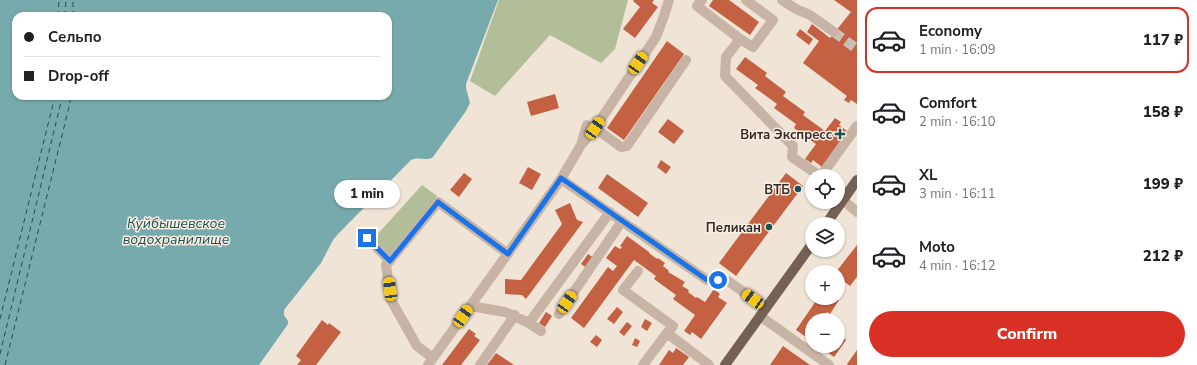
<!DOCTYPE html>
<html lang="en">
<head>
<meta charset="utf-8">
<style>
	:root { --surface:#fff; --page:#f6f6f6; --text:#202124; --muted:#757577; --line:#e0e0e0; --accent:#d93025 }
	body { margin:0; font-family:"Nunito Sans",sans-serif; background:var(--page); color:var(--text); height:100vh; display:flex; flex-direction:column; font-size:15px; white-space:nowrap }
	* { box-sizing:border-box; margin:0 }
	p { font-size:13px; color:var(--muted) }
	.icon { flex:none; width:22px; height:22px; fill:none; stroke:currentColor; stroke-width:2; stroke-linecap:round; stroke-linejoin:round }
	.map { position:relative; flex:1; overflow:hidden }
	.panel { display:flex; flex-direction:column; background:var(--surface); width:340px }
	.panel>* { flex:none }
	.hud { position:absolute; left:12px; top:12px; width:380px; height:88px; border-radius:12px; box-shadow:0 1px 3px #0004; display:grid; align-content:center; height:88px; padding:0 12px; background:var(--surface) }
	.controls { position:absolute; left:805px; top:169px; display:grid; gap:8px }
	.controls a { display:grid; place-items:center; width:40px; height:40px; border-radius:50%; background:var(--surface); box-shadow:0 1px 3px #0004; font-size:20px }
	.end { position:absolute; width:18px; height:18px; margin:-9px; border:5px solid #1a73e8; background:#fff; box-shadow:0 0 0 2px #fff }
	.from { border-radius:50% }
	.bubble { position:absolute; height:28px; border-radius:14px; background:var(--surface); box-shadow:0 1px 3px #0004; font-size:13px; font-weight:800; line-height:28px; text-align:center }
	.car { position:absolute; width:12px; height:24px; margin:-12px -6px; border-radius:5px; box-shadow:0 0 3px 1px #0007; background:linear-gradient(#f5c518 24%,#345 0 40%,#f5c518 0 76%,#345 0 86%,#f5c518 0) }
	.hud b { display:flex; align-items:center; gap:14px; height:38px; font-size:15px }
	.hud b+b { border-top:1px solid var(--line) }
	.hud i { width:10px; height:10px; background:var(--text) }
	ul { padding:7px 0 0; list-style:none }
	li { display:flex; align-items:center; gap:12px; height:66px; margin:0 8px 6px; padding:0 4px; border:2px solid transparent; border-radius:12px }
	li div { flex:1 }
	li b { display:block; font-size:15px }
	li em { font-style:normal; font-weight:800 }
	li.selected { border-color:var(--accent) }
	li>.icon { width:36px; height:36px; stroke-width:1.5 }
	.cta { display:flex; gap:8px; margin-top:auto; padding:8px 12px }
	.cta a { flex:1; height:46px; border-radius:24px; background:var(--accent); color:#fff; font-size:16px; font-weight:800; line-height:46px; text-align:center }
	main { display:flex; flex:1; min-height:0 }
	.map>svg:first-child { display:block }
</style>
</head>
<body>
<main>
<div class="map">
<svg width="857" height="365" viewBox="0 0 857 365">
	<rect width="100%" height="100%" fill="#f0e4d7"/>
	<path fill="#b1be98" d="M499 0H628L615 49 601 63 550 35 495 96 470 81Z
		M422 185 437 196 389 255 379 246 375 237Z"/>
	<path fill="#77aaac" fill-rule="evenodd" d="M0 0H498L466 84V88L470 103 466 111 433 157C426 162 419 156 411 160L338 234 333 240 321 263 284 310V315L288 321V324L259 365H0ZM16 16H388V96H16Z"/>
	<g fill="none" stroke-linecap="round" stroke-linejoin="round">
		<path stroke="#1c5053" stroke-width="1" stroke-dasharray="5 4" stroke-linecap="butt" d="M58 16 59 0
			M65 16 66 0
			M73 16V0
			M0 319 55 96
			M0 354 61 102V96
			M5 365 70 103V96"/>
	</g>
	<path fill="#c36142" d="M634 0H654L652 3 658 7 635 38 623 29 640 7 633 1Z
		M713 0H729L759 22 750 35 709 6Z
		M834 0H857V104L851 100 849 103 844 100 847 96 803 63 819 41 807 32 812 24 830 38 851 12Z
		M800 29 813 39 809 45 796 35Z
		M667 41 684 54 624 140 607 128Z
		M745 57 767 73 765 76 786 92 783 96 805 112 803 115 825 131 835 118 841 122 839 125 847 131 822 167 813 160 811 163 805 159 816 144 794 128 796 124 774 108 777 104 755 88 758 85 736 69Z
		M555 94 559 108 531 116 527 102Z
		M668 119 684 131 674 144 658 132Z
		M661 160 671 167 666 174 657 167Z
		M528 167 541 174 532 190 519 183Z
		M464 173 472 179 459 197 450 190Z
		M786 173 803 186 736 276 719 263Z
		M607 174 648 203 638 217 598 188Z
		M570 203 577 220 583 222 526 299 522 295 505 294V279L521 280 562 224 555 210Z
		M627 236 649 252V253L657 259 658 258 665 263 663 266 669 271 668 272 685 282 682 286 689 290 688 292 696 298 697 297 705 302 714 289 720 294 718 297 727 303 701 339 692 332 690 335 684 331 695 315 673 299 676 295 654 279 656 276 634 260 584 328 571 318 608 267 613 271 617 266 606 258 615 246 620 249 622 247 620 246Z
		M857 245V277L850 286 838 277V272H836Z
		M588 254 594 258 587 268 581 264Z
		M818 298H836L839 300 830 314 827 312 822 320H812V341L796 330Z
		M617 307 623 312 614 324 607 319Z
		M546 312 552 316 545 327 539 323Z
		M645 319 652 323 647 331 641 327Z
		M322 320 328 325 329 323 341 332 316 365H297L301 360 296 356Z
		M627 322 632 326 624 336 619 332Z
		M469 329 476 334 474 336 480 340 461 365H442Z
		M596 335 602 340 597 347 590 342Z
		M838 335 846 340 834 357 819 346H838Z
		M635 338 640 341 637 347 632 345Z
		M783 346 810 365H770Z
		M676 348 689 357 683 365H659L669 350 673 353Z
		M857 350V365H848L847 364Z
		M496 353 514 365H487Z"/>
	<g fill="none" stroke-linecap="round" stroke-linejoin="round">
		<path stroke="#cabfb3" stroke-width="10" stroke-dasharray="10 5" stroke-linecap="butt" d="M834 32 857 49"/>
		<path stroke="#c7b4a4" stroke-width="10" d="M702 0 697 6 740 39 753 47 773 20 746 0
			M782 0 796 9 810 15 834 32
			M740 39 726 57 725 76 793 146 792 157 820 176
			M595 128 656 37 664 16 669 0
			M584 142 595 128 621 147 627 146 686 60
			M821 176 857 126
			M561 179 707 280 728 281 766 308
			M838 188 847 194
			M843 200 857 212
			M362 232 390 261
			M638 271 623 290 673 326 667 333
			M470 306 505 312 529 323 610 212
			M559 314 622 221
			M760 316 829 365
			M529 323 541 331
			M433 358 417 346 391 300 386 265 438 202 508 254
			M428 365 561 179 581 145 587 125
			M480 365 515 315
			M643 365 667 333 709 365"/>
		<path stroke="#756056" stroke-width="10" d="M826 224 857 180
			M725 365 812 244"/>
	</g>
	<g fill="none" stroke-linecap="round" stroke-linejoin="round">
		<path stroke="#1a73e8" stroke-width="5" d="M367 238 390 261 438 202 508 254 561 178 707 280H718"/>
	</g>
	<g fill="#1c5053" stroke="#f8eee3" stroke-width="1.5">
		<path d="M838 128h4v4h4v4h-4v4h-4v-4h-4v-4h4z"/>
		<circle cx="798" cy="189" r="4"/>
		<circle cx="769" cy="227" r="4"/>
	</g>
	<g text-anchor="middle" stroke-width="3" stroke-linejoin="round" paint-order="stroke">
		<g font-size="13" font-weight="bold" fill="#332925" stroke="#f8eee3" text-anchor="end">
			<text x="832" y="139">Вита Экспресс</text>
			<text x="790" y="194">ВТБ</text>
			<text x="761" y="232">Пеликан</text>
		</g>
		<g font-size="14" font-style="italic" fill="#1c5053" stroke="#f8eee3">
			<text x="176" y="228">Куйбышевское<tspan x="176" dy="16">водохранилище</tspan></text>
		</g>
	</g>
</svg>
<div class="controls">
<a><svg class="icon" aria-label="locate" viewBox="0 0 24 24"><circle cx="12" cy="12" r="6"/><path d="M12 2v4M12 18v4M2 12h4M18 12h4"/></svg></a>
<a><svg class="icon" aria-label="layers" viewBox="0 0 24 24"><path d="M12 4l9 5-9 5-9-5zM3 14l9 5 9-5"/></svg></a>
<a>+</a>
<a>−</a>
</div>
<i class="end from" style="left:718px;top:280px"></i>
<i class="end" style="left:367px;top:238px"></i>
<div class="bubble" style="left:334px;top:180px;width:66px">1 min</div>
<i class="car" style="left:638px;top:63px;rotate:34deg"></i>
<i class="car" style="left:595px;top:128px;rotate:34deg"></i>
<i class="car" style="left:390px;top:289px;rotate:352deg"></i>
<i class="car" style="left:753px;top:299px;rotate:306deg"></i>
<i class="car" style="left:567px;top:302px;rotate:34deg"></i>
<i class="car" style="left:463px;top:316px;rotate:35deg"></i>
<div class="hud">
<b><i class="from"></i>Сельпо</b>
<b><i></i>Drop-off</b>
</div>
</div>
<section class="panel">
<ul>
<li class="selected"><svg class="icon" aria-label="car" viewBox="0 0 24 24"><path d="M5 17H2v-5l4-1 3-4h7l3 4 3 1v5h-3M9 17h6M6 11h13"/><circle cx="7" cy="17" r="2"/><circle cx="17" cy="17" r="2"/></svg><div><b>Economy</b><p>1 min · 16:09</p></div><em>117 ₽</em></li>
<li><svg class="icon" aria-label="car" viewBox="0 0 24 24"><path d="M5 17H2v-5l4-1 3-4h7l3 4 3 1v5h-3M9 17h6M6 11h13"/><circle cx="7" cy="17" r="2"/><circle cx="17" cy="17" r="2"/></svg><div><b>Comfort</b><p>2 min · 16:10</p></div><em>158 ₽</em></li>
<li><svg class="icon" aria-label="car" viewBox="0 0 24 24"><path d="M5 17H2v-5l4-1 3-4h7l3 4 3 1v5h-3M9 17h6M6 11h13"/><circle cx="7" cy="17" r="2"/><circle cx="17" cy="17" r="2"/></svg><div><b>XL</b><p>3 min · 16:11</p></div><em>199 ₽</em></li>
<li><svg class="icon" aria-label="car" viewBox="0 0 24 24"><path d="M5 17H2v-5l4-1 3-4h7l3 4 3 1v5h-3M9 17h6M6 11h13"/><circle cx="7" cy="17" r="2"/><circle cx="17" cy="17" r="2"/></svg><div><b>Moto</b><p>4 min · 16:12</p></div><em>212 ₽</em></li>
</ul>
<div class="cta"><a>Confirm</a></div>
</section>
</main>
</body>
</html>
